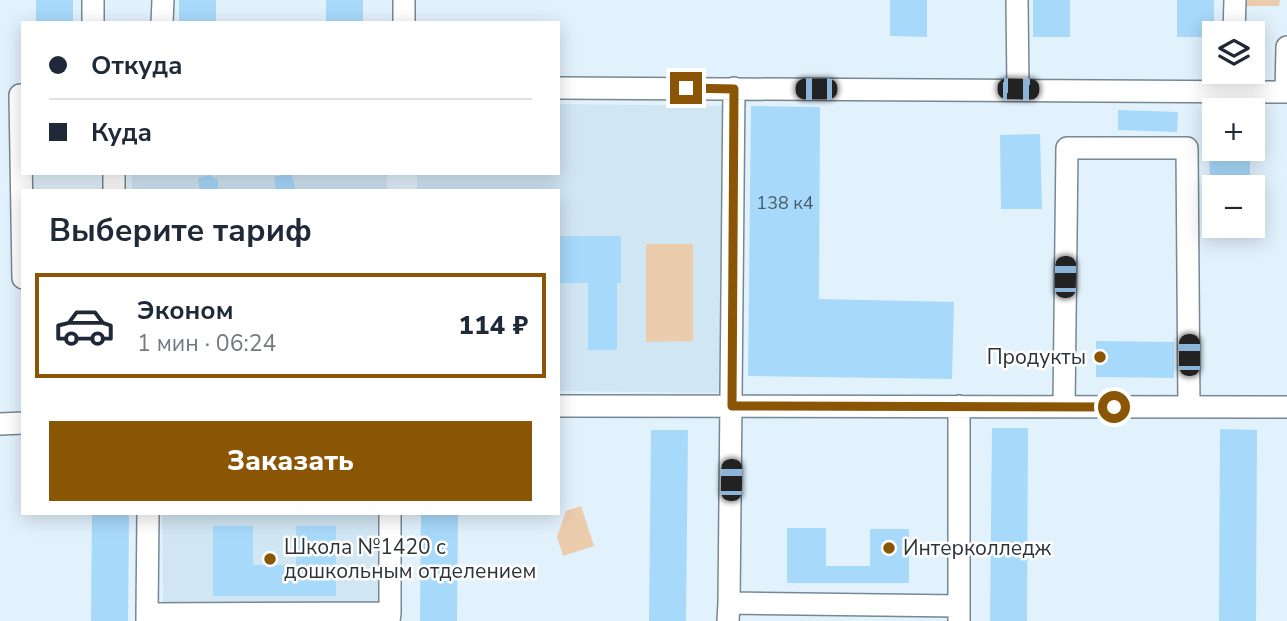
<!DOCTYPE html>
<html lang="ru">
<head>
<meta charset="utf-8">
<style>
	:root { --surface:#fff; --page:#f6f6f7; --text:#1f2937; --muted:#747a83; --line:#e0e1e3; --accent:#8b5506 }
	body { margin:0; font-family:"Nunito Sans",sans-serif; background:var(--page); color:var(--text); height:100vh; display:flex; flex-direction:column; font-size:26px; white-space:nowrap }
	* { box-sizing:border-box; margin:0 }
	p { font-size:23px; color:var(--muted) }
	.icon { flex:none; width:38px; height:38px; fill:none; stroke:currentColor; stroke-width:2; stroke-linecap:round; stroke-linejoin:round }
	.map { position:relative; flex:1; overflow:hidden }
	.drawer { position:absolute; left:21px; top:189px; width:539px; height:326px; display:flex; flex-direction:column; background:var(--surface); border-radius:0px; box-shadow:0 4px 18px #0003 }
	.drawer>* { flex:none }
	.hud { position:absolute; left:21px; top:21px; width:539px; height:154px; border-radius:0px; box-shadow:0 4px 18px #0003; display:grid; align-content:center; height:154px; padding:0 28px; background:var(--surface) }
	.buttons { position:absolute; left:1202px; top:21px; display:grid; gap:14px }
	.buttons a { display:grid; place-items:center; width:63px; height:63px; border-radius:0px; background:var(--surface); box-shadow:0 4px 18px #0003; font-size:35px }
	.end { position:absolute; width:32px; height:32px; margin:-16px; border:9px solid #8b5506; background:#fff; box-shadow:0 0 0 4px #fff }
	.from { border-radius:50% }
	.car { position:absolute; width:21px; height:42px; margin:-21px -10px; border-radius:9px; box-shadow:0 0 5px 2px #0007; background:linear-gradient(#222 24%,#8ab4d8 0 40%,#222 0 76%,#8ab4d8 0 86%,#222 0) }
	.hud b { display:flex; align-items:center; gap:24px; height:66px; font-size:26px }
	.hud b+b { border-top:2px solid var(--line) }
	.hud i { width:18px; height:18px; background:var(--text) }
	ul { padding:0; list-style:none }
	li { display:flex; align-items:center; gap:21px; height:105px; margin:0 14px 10px; padding:0 14px; border:4px solid transparent; border-radius:0px }
	li div { flex:1 }
	li b { display:block; font-size:26px }
	li em { font-style:normal; font-weight:800 }
	li.selected { border-color:var(--accent) }
	li>.icon { width:63px; height:63px; stroke-width:1.5 }
	h2 { padding:0 28px; font-size:32px; line-height:84px }
	.action { display:flex; gap:14px; margin-top:auto; padding:14px 28px }
	.action a { flex:1; height:80px; border-radius:0px; background:var(--accent); color:#fff; font-size:28px; font-weight:800; line-height:80px; text-align:center }
	.map>svg:first-child { display:block }
</style>
</head>
<body>
<div class="map">
<svg width="1287" height="621" viewBox="0 0 1287 621">
	<rect width="100%" height="100%" fill="#e2f2fd"/>
	<path fill="#d0e6f3" d="M558 104 724 106 721 393 558 391V191H417V173H558Z
		M132 173H387V191H132Z
		M162 513H378V606L163 607Z"/>
	<path fill="#ebccad" d="M1244 0H1280L1279 6H1244Z
		M646 244H693V341L646 342Z
		M581 506 594 546 563 556 557 537 566 511Z"/>
	<path fill="#a7d9fa" d="M36 0H73V23H36Z
		M179 0H216V23H179Z
		M326 0H363V23H326Z
		M890 0H927V37L890 36Z
		M1033 0H1070V37H1033Z
		M1177 0H1214V37H1177Z
		M751 106 820 107 819 299 954 302 952 379 748 376Z
		M1118 110 1178 112 1177 132 1118 130Z
		M1040 134 1042 209H1001L1000 135Z
		M1209 149H1250V187H1210Z
		M291 173 296 191H276L274 177Z
		M209 175 218 180V191H200L198 178Z
		M558 236H621V283H617V350H588V283H558Z
		M1096 341 1174 342V378L1096 377Z
		M992 428H1028L1027 621H990Z
		M1220 429 1257 430 1256 621H1219Z
		M651 430H688L686 621H649Z
		M92 513H129L128 621H91Z
		M421 513H458L457 621H420Z
		M213 526H253V565H296V526H336V596H213Z
		M787 528H826V566H870V529H909V583H787Z"/>
	<g fill="none" stroke-linecap="round" stroke-linejoin="round">
		<g stroke="#768894" stroke-width="24">
			<path id="minor" d="M1017 0 1018 89
				M93 23V0
				M162 23 163 0
				M404 23V0
				M1234 33 1235 0
				M558 88 1287 92
				M1286 91 1287 47
				M20 95 23 278
				M114 173V191
				M558 406 1287 407
				M1064 407 1067 148H1187L1189 407
				M0 424 23 423
				M729 603 734 88
				M390 613V513
				M147 614 148 513
				M147 621V614L390 613 389 621
				M728 621 729 603 959 606
				M959 621V406"/>
		</g>
		<use href="#minor" stroke="#fff" stroke-width="21"/>
	</g>
	<g fill="none" stroke-linecap="round" stroke-linejoin="round">
		<path stroke="#8b5506" stroke-width="9" d="M686 88 734 89 732 406 1114 407"/>
	</g>
	<g fill="#8b5506" stroke="#fff" stroke-width="2.5">
		<circle cx="1100" cy="357" r="7"/>
		<circle cx="889" cy="548" r="7"/>
		<circle cx="270" cy="559" r="7"/>
	</g>
	<g text-anchor="middle" stroke-width="5" stroke-linejoin="round" paint-order="stroke">
		<g font-size="18" fill="#4b5c68">
			<text x="785" y="209">138 к4</text>
		</g>
		<g font-size="21" fill="#2c3338" stroke="#fff" text-anchor="start">
			<text x="1086" y="364" text-anchor="end">Продукты</text>
			<text x="284" y="554">Школа №1420 с<tspan x="284" dy="24">дошкольным отделением</tspan></text>
			<text x="903" y="555">Интерколледж</text>
		</g>
	</g>
</svg>
<div class="buttons">
<a><svg class="icon" aria-label="layers" viewBox="0 0 24 24"><path d="M12 4l9 5-9 5-9-5zM3 14l9 5 9-5"/></svg></a>
<a>+</a>
<a>−</a>
</div>
<i class="end from" style="left:1114px;top:407px"></i>
<i class="end" style="left:686px;top:88px"></i>
<i class="car" style="left:816px;top:89px;rotate:270deg"></i>
<i class="car" style="left:1018px;top:89px;rotate:91deg"></i>
<i class="car" style="left:1065px;top:277px;rotate:1deg"></i>
<i class="car" style="left:1189px;top:355px;rotate:0deg"></i>
<i class="car" style="left:731px;top:480px;rotate:1deg"></i>
<div class="hud">
<b><i class="from"></i>Откуда</b>
<b><i></i>Куда</b>
</div>
<section class="drawer">
<h2>Выберите тариф</h2>
<ul>
<li class="selected"><svg class="icon" aria-label="car" viewBox="0 0 24 24"><path d="M5 17H2v-5l4-1 3-4h7l3 4 3 1v5h-3M9 17h6M6 11h13"/><circle cx="7" cy="17" r="2"/><circle cx="17" cy="17" r="2"/></svg><div><b>Эконом</b><p>1 мин · 06:24</p></div><em>114 ₽</em></li>
</ul>
<div class="action"><a>Заказать</a></div>
</section>
</div>
</body>
</html>
